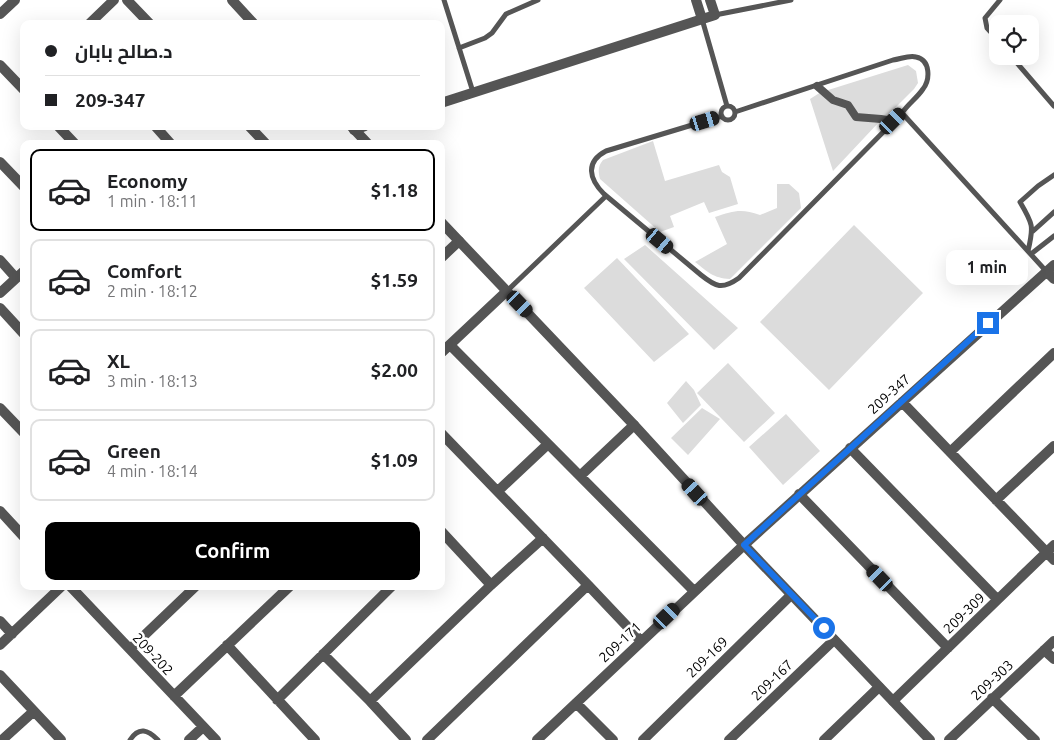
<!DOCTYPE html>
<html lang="en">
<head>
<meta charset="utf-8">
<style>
	:root { --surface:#fff; --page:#f2f2f2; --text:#202124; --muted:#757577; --line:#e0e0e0; --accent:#000 }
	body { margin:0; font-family:Ubuntu,Cairo,sans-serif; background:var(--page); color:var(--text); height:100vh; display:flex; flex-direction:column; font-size:19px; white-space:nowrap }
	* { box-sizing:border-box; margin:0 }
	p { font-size:16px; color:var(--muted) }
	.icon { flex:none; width:28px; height:28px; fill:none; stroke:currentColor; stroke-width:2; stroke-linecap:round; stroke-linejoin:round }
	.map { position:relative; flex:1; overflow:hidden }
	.drawer { position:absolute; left:20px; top:140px; width:425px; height:450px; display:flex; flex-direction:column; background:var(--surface); border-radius:10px; box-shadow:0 5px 20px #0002 }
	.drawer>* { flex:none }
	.guide { position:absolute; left:20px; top:20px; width:425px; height:110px; border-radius:10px; box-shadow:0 5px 20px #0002; display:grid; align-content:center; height:110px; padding:0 25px; background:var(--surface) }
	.tools { position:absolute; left:989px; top:15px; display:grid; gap:10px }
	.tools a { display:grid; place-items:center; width:50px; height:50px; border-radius:10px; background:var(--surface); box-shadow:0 5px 20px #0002; font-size:25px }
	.end { position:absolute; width:22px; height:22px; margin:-11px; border:6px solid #1a73e8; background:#fff; box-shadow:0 0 0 2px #fff }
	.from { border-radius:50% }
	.bubble { position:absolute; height:35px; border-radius:10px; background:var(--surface); box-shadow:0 5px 20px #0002; font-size:16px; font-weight:700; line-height:35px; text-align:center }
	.car { position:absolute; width:15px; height:30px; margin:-15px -8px; border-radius:6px; box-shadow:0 0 4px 1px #0007; background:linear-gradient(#222 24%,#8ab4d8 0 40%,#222 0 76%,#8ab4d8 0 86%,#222 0) }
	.guide b { display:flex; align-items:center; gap:18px; height:48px; font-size:19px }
	.guide b+b { border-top:1px solid var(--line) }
	.guide i { width:12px; height:12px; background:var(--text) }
	ul { padding:9px 0 0; list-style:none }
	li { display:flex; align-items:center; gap:15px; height:82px; margin:0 10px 8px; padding:0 15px; border:2px solid var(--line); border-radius:10px }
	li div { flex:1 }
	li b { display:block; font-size:19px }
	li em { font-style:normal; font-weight:700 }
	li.selected { border-color:var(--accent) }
	li>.icon { width:45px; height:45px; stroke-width:1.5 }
	.button { display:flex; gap:10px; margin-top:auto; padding:10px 25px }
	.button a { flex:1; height:58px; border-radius:10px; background:var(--accent); color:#fff; font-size:20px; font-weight:700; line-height:58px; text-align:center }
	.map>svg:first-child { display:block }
</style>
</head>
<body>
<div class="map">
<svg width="1054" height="740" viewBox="0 0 1054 740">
	<rect width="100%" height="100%" fill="#fff"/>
	<path fill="#dcdcdc" d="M908 65 916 71 918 83 914 89 887 116 857 114 850 104 825 91Z
		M821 92 846 107 853 119 880 121 833 171 810 99Z
		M653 141 665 181 719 165 722 172 730 177 738 204 709 213 704 202 670 216 674 227 660 232 600 179C598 171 598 166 603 160Z
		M777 184H789L799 193 801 208 730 279C713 278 708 272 695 262L727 244 715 217C733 211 741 208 760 215L777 208Z
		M854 225 923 293 829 390 760 322Z
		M645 245 738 328 714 350 624 259Z
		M617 258 689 334 654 362 584 288Z
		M728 363 775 413 744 442 697 393Z
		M686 381 694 390 701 405 683 423 667 403Z
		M702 408 720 419 688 455 671 438Z
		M786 414 820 451 783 485 749 447Z"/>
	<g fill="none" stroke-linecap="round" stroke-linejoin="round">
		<path stroke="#555" stroke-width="5" d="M444 0 473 92
			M715 15 791 0
			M702 19 727 106
			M998 40 987 28 985 18 1000 0
			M459 48 485 38 492 33 506 14 538 0
			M1011 56 1054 106
			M721 113a7 7 0 1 1 14 0a7 7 0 1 1-14 0Z
			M902 113 1046 271
			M722 116 606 151C585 162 589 179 604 194L701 275C716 287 722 290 739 278L902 113C908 104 917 98 923 89 930 80 931 60 916 57 909 55 901 59 893 60L735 112
			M1032 232 1054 212
			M1028 251C1034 226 1033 224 1020 202L1038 186 1054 175
			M1031 254 1054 236
			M507 291 606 196
			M130 740C139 726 148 730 158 740"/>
		<path stroke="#555" stroke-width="8" d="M817 86 833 100 848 105 856 117 881 119 893 121"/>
		<path stroke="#555" stroke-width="10" d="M127 0 150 24
			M696 0 702 19
			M0 14 15 0
			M89 24 114 0
			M0 65 24 90
			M441 103 715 15 710 0
			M58 126 75 144
			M155 126 171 144
			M249 126 266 144
			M354 130 365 126
			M0 162 24 187
			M441 258 459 241
			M0 260 16 278
			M1046 271 1054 279
			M0 293 24 271
			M0 308 24 334
			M450 345 694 591
			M441 353 507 291
			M902 402 1054 560
			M0 408 24 433
			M441 433 588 585 641 641
			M850 448 997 599
			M950 452 1054 353
			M580 476 634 425
			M498 491 548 444
			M799 494 948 648
			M996 500 1054 446
			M0 511 24 537
			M441 531 491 585
			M70 586 216 740
			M0 621 12 634
			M0 645 62 586
			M227 645 315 740
			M130 649 196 586
			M1044 650 1054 659
			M323 654 370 701 406 740
			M0 675 61 740
			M174 696 290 586
			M992 698 1035 740
			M277 700 392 586
			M370 701 491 585 543 538
			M893 701 1054 545
			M576 703 613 740
			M2 740 34 711
			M189 740 203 727
			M427 740 588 585
			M537 740 744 545 1054 265
			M643 740 791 595
			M729 740 834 640
			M824 740 879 687
			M949 740 1054 641"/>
		<path stroke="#555" stroke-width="10" d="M232 0 254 24
			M351 126 368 144
			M441 222 634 425 744 545 930 740"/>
	</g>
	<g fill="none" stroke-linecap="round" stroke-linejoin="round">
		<path stroke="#1a73e8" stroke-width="6" d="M824 628 744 545 988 323"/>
	</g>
	<g text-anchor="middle" stroke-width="5" stroke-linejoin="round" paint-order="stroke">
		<g font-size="14" fill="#000" stroke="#fff">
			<text transform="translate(889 394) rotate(-42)" y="5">209-347</text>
			<text transform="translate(964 613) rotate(-44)" y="5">209-309</text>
			<text transform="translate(620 642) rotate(-43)" y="5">209-171</text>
			<text transform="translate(153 654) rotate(47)" y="5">209-202</text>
			<text transform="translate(707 657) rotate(-44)" y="5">209-169</text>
			<text transform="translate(772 680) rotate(-44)" y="5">209-167</text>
			<text transform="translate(992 680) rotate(-43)" y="5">209-303</text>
		</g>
	</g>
</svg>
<div class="tools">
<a><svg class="icon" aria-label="locate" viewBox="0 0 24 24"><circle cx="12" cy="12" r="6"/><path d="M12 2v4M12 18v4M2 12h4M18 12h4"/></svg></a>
</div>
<i class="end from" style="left:824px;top:628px"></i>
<i class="end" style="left:988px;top:323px"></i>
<div class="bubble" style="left:946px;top:250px;width:82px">1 min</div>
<i class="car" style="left:705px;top:121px;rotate:73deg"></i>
<i class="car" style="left:893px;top:121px;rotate:45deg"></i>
<i class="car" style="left:660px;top:241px;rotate:130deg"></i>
<i class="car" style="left:520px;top:304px;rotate:136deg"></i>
<i class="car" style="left:695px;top:492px;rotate:318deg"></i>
<i class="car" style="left:880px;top:578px;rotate:316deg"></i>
<i class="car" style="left:667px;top:616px;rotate:46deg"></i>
<div class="guide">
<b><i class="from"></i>د.صالح بابان</b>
<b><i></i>209-347</b>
</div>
<section class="drawer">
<ul>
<li class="selected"><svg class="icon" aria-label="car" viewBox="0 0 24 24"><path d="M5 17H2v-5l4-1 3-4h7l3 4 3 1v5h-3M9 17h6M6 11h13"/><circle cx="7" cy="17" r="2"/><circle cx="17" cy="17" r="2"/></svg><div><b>Economy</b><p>1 min · 18:11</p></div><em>$1.18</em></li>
<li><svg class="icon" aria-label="car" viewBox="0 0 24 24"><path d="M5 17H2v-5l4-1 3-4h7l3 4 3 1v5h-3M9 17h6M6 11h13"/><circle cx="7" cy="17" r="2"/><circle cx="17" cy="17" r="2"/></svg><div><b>Comfort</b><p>2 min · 18:12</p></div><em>$1.59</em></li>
<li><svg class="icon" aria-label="car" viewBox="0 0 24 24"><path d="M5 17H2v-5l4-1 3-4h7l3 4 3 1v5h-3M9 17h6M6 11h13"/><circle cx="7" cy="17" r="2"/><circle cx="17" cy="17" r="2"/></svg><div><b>XL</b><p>3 min · 18:13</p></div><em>$2.00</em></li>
<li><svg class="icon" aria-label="car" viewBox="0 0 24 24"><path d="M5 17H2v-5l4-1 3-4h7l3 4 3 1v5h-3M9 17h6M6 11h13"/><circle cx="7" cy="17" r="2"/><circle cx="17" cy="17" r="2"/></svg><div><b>Green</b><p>4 min · 18:14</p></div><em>$1.09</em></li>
</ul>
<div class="button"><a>Confirm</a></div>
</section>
</div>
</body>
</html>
